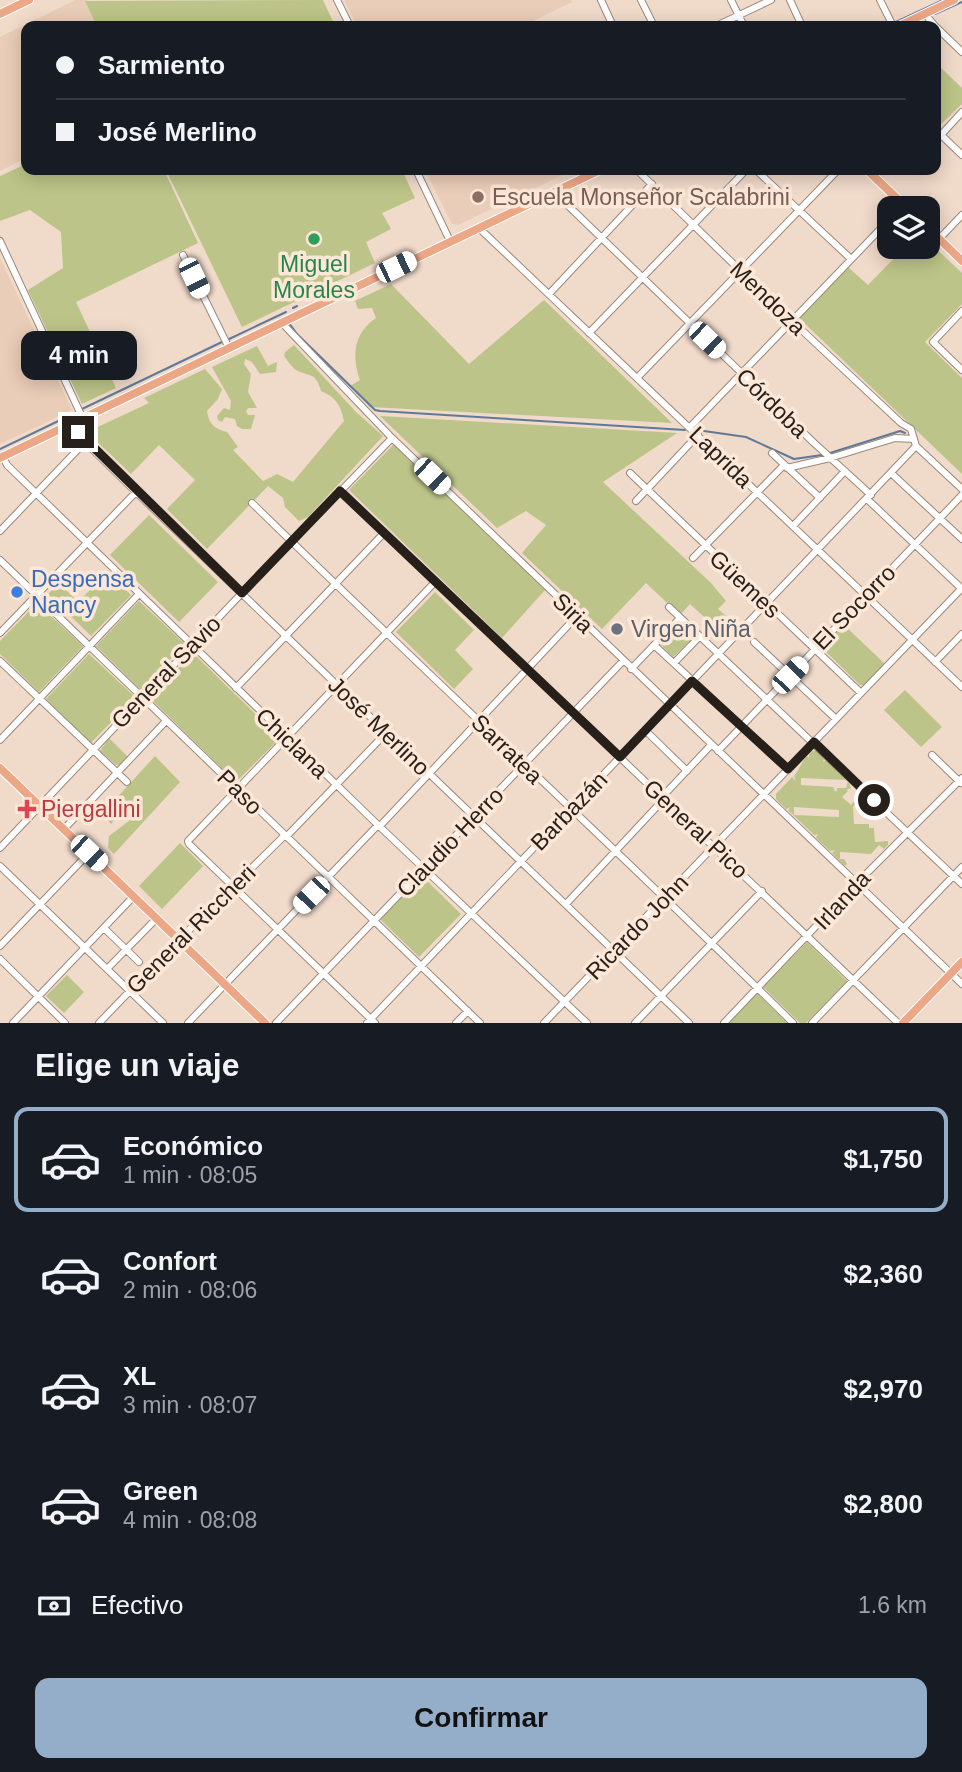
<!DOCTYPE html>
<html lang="es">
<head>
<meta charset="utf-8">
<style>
	:root { --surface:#171b24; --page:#20242c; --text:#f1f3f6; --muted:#9ea1a6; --line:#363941; --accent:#94adc8 }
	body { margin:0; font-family:Helvetica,sans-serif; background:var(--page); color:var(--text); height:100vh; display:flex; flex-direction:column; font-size:26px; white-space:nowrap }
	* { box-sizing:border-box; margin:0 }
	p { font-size:23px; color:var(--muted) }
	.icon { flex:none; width:38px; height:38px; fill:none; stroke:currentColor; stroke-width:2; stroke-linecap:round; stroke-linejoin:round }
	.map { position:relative; height:1023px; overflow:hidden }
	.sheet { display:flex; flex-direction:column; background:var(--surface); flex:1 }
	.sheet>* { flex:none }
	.hud { position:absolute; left:21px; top:21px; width:920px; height:154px; border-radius:14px; box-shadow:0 4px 18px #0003; display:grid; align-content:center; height:154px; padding:0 35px; background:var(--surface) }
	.fabs { position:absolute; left:877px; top:196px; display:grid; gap:14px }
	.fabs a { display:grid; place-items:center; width:63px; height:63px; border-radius:14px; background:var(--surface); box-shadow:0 4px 18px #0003; font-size:35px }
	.end { position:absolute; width:32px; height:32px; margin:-16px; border:9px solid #271f19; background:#fff; box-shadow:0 0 0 4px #fff }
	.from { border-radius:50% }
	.bubble { position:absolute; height:49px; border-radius:14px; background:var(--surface); box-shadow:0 4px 18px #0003; font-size:23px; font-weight:600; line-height:49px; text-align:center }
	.car { position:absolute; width:21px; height:42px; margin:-21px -10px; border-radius:9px; box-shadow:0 0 5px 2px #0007; background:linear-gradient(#fff 24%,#345 0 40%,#fff 0 76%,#345 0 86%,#fff 0) }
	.hud b { display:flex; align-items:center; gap:24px; height:66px; font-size:26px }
	.hud b+b { border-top:2px solid var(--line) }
	.hud i { width:18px; height:18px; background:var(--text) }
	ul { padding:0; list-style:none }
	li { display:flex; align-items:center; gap:21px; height:105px; margin:0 14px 10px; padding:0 21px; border:4px solid transparent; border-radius:14px }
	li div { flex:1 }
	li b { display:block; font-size:26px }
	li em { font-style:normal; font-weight:600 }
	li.active { border-color:var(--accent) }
	li>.icon { width:63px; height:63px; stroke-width:1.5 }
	h2 { padding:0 35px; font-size:32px; line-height:84px }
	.pay { display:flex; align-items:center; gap:18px; height:77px; padding:0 35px; font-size:26px }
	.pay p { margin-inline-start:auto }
	.action { display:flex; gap:14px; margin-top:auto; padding:14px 35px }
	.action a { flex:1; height:80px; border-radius:14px; background:var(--accent); color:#111; font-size:28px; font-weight:600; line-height:80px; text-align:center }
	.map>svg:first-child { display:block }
</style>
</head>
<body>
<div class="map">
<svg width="962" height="1023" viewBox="0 0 962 1023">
	<rect width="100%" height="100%" fill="#f0daca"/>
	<path fill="#eacdb8" d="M75 0H87L99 26H26V158L0 171V37Z
		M344 0H571L572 2 523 26H357Z
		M425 170H573L458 225 452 224Z
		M0 258 72 410 0 444Z"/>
	<path fill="#bcc489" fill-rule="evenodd" d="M323 0 335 26H97L85 1Z
		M939 66 962 88V104L938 127 936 125V67Z
		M26 164V170H164L198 243 76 302 116 388 82 404 28 290 63 268 61 232 30 210 0 221V176Z
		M166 170H402L415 198 382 213 391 229 366 242 375 263 242 327Z
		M928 241 962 273V304L925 342 962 378V474L799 318 848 267 868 285 905 247H928Z
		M391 284 469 364 544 300 672 423 370 407 350 386 360 380C351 355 354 333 376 318L372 308 358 309 355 301Z
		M294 345 356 412 383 436 308 517 299 521 285 507 283 498 268 486 207 549 167 509 195 480 159 445 131 474 87 432 149 403 144 398 205 369 222 389 218 399 207 411C209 424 214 429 227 432L238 447 233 450 263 481 277 474 293 482 344 421C341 406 336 397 321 391 316 372 310 377 296 370 292 367 287 360 284 356L285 352Z
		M257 346 268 366 277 362 276 372 260 374 252 362 245 359 244 364 251 374 248 392 257 408H248L246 411 248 415H255L251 429H242L237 426 235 419 225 417 222 422 218 420 217 416 224 408 230 410 231 401 212 367Z
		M380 416 677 433 603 482 711 583 726 601 718 609 726 616 714 626 690 604 680 615 646 583 602 629 522 553 546 525 526 511 497 528Z
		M394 444 545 590 502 638 349 490Z
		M149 515 218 582 179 622 110 555Z
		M108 572 131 595 91 636 48 594 59 583 78 602Z
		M435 592 474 630 455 650 473 669 454 689 396 632Z
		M139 601 185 644 141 690 96 646Z
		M37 603 83 646 39 692 0 654V641Z
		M679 623C685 624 693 631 694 637L673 657 660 644Z
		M843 624 885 664 866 685H860L823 649V645Z
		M193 653 280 738 236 782 150 698Z
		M89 654 135 697 91 743 46 699Z
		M905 690 942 727 921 747 884 710Z
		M109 738 128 757 120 765H116L100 751Z
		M812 751H817L824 758 823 762 826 760 846 780 801 778V785L834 787 833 789 836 790 833 791H837V788H846L848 781 851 788 846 790 848 791 842 797 851 805 861 794 862 795 853 807 854 824H869V828H874L875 842 888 841V845L884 849 879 845 871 854 840 852V859H844L847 864 845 866 832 853 835 850 830 851 816 838 818 834 814 835 788 810 791 807 786 809 776 799V794L792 777 796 781 794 776C800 770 800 763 807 756L809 758V754ZM794 807 839 810V817L794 815Z
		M155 756 180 782 114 854 108 848 109 836 134 817 125 807 111 824 102 814Z
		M180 843 203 866 162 909 139 886Z
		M422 876 461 914 419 957 380 919Z
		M807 942 847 981 806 1023H800L763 987Z
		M67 975 84 992 64 1013 46 996Z
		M757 993 787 1023H728Z"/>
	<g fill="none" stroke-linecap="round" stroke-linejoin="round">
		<path stroke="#5f7999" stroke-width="2" d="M935 14 962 2
			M896 22 943 0
			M888 26H889
			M293 308 297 306
			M289 323 297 334 375 410 380 411 685 430
			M227 340 286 312
			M82 409 222 342
			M704 431 746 437 794 459 822 455
			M0 449 77 412
			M830 453 900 431 905 433"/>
		<g stroke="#9c8879" stroke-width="8">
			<path id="minor" d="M337 0 350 26
				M601 0 613 26
				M641 0 654 26
				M731 0 744 26
				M790 0 802 26
				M880 0 893 26
				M925 14 935 26
				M716 26 771 0
				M936 27 962 52
				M936 130 962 155
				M941 135 962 112
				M416 170 450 241
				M637 170 792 321 901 423 911 429 916 446
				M756 170 851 259
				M554 192 813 442 871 495
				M479 228 962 687
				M939 239 962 215
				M0 241 83 419
				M183 255 229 348
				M549 294 652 184
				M962 311 933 342 962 370
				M281 322 392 438 962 984
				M589 333 746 170
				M637 378 838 170
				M73 424 85 442 136 492 689 1023
				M690 427 889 220
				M916 446 962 489
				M772 453 820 498
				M3 457 7 465 378 825 587 1023
				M787 468 830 458 895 438 914 439
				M630 473 861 693
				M891 473 962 539
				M340 490 898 1023
				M867 499 962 589
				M636 501 698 435
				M252 503C431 678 615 847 793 1023
				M793 526 845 471
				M0 531 85 442
				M693 558 784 465
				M0 560 480 1023
				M669 607 962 884
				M0 633 136 492
				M754 642 836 719
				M654 645 788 769
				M0 661 127 782
				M935 662 962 634
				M674 663 700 636
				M631 669 680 618
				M236 688 384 533
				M646 731 687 771
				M0 740 138 595
				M718 751 962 495
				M932 755 961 783
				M662 797 711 745
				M379 827 577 616
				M64 829 166 721
				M286 837 386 733
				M0 848 242 593 392 438
				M0 866 163 1023
				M566 904 664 799
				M104 928 139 962
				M0 946 89 853
				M0 959 65 1023
				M107 969 157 918
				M13 1023 134 896
				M99 1023 179 940 284 836
				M188 1023 378 825
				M276 1023 623 661
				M367 1023 916 446
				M375 1023 189 844 188 841 435 582
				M456 1023 468 1011
				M544 1023 962 588
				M635 1023 762 891
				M724 1023 857 883 962 778
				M812 1023 962 867"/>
		</g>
		<g stroke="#fff" stroke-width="10">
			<path id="major" d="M0 14 29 0
				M899 26 954 0
				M867 170 907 208
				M928 228 962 261
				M0 458 600 170
				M0 768 265 1023
				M903 1023 962 962"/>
		</g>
		<use href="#minor" stroke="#fff" stroke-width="6"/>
		<use href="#major" stroke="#eca786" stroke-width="8"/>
	</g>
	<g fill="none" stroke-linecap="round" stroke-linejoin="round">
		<path stroke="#271f19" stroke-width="9" d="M78 432 242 593 340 491 620 757 692 681 788 769 814 742 874 800"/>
	</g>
	<circle fill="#8d6e63" stroke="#fde7d7" stroke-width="2.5" cx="478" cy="197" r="7"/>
	<circle fill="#2e9e5b" stroke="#fde7d7" stroke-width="2.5" cx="314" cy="239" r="7"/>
	<circle fill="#3f7fe0" stroke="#fde7d7" stroke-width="2.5" cx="17" cy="592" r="7"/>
	<circle fill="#6b7280" stroke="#fde7d7" stroke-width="2.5" cx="617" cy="629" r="7"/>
	<path fill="#e0444e" stroke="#fde7d7" stroke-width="2.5" d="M23.5 798.5h7v7h7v7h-7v7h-7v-7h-7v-7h7z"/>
	<g text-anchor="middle" stroke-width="7" stroke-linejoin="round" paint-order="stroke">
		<g font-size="23" fill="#785e54" stroke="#fde7d7" text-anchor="start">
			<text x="492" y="205">Escuela Monseñor Scalabrini</text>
		</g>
		<g font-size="23" fill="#27864d" stroke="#fde7d7">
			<text x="314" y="272">Miguel<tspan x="314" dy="26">Morales</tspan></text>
		</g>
		<g font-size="23" fill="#271f19" stroke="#fde7d7">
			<text transform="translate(768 298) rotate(44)" y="8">Mendoza</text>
			<text transform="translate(772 403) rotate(44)" y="8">Córdoba</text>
			<text transform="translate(721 457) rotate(44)" y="8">Laprida</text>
			<text transform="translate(745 584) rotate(43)" y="8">Güemes</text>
			<text transform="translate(854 607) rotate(-46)" y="8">El Socorro</text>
			<text transform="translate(573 613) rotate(44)" y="8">Siria</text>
			<text transform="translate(166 672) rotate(-46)" y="8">General Savio</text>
			<text transform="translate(379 726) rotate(44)" y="8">José Merlino</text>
			<text transform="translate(292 743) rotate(44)" y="8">Chiclana</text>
			<text transform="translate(507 749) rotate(44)" y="8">Sarratea</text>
			<text transform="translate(240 792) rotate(45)" y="8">Paso</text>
			<text transform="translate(569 811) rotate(-46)" y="8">Barbazán</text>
			<text transform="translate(696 829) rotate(43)" y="8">General Pico</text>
			<text transform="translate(450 842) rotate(-46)" y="8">Claudio Herro</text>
			<text transform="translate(842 900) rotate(-47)" y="8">Irlanda</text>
			<text transform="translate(637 927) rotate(-46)" y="8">Ricardo John</text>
			<text transform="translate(191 929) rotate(-45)" y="8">General Riccheri</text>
		</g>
		<g font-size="23" fill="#366cbe" stroke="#fde7d7" text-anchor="start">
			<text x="31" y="587">Despensa<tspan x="31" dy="26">Nancy</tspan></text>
		</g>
		<g font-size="23" fill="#5b616d" stroke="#fde7d7" text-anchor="start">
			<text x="631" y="637">Virgen Niña</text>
		</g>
		<g font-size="23" fill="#be3a42" stroke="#fde7d7" text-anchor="start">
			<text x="41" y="817">Piergallini</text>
		</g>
	</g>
</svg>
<div class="fabs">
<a><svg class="icon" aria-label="layers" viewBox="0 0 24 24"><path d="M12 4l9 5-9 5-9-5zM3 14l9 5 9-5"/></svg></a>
</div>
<i class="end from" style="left:874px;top:800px"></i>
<i class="end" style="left:78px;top:432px"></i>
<div class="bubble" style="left:21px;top:331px;width:116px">4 min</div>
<i class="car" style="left:396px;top:267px;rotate:64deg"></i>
<i class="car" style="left:194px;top:278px;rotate:154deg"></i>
<i class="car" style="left:707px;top:340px;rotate:134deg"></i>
<i class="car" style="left:432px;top:476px;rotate:134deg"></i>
<i class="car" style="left:790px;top:675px;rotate:44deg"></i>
<i class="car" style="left:89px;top:853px;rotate:133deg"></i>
<i class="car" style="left:311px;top:895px;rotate:224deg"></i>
<div class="hud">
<b><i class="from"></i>Sarmiento</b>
<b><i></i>José Merlino</b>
</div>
</div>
<section class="sheet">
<h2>Elige un viaje</h2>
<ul>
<li class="active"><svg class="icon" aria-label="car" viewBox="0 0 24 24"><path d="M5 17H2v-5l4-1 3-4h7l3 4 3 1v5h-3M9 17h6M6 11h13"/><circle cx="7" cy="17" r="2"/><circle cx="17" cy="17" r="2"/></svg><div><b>Económico</b><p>1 min · 08:05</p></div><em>$1,750</em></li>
<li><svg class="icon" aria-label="car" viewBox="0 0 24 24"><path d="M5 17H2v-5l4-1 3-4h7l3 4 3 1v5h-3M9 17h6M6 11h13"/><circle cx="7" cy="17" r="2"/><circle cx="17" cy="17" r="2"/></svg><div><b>Confort</b><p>2 min · 08:06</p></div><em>$2,360</em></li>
<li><svg class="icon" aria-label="car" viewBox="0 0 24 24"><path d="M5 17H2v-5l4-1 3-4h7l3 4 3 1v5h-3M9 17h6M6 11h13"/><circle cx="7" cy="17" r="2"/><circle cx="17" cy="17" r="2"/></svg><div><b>XL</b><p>3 min · 08:07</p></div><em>$2,970</em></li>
<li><svg class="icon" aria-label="car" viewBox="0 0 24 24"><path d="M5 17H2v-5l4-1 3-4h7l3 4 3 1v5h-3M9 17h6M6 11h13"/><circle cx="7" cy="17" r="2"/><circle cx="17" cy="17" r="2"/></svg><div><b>Green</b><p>4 min · 08:08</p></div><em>$2,800</em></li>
</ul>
<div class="pay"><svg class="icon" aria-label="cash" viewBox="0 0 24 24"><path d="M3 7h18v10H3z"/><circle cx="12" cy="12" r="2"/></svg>Efectivo<p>1.6 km</p></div>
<div class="action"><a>Confirmar</a></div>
</section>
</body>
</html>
